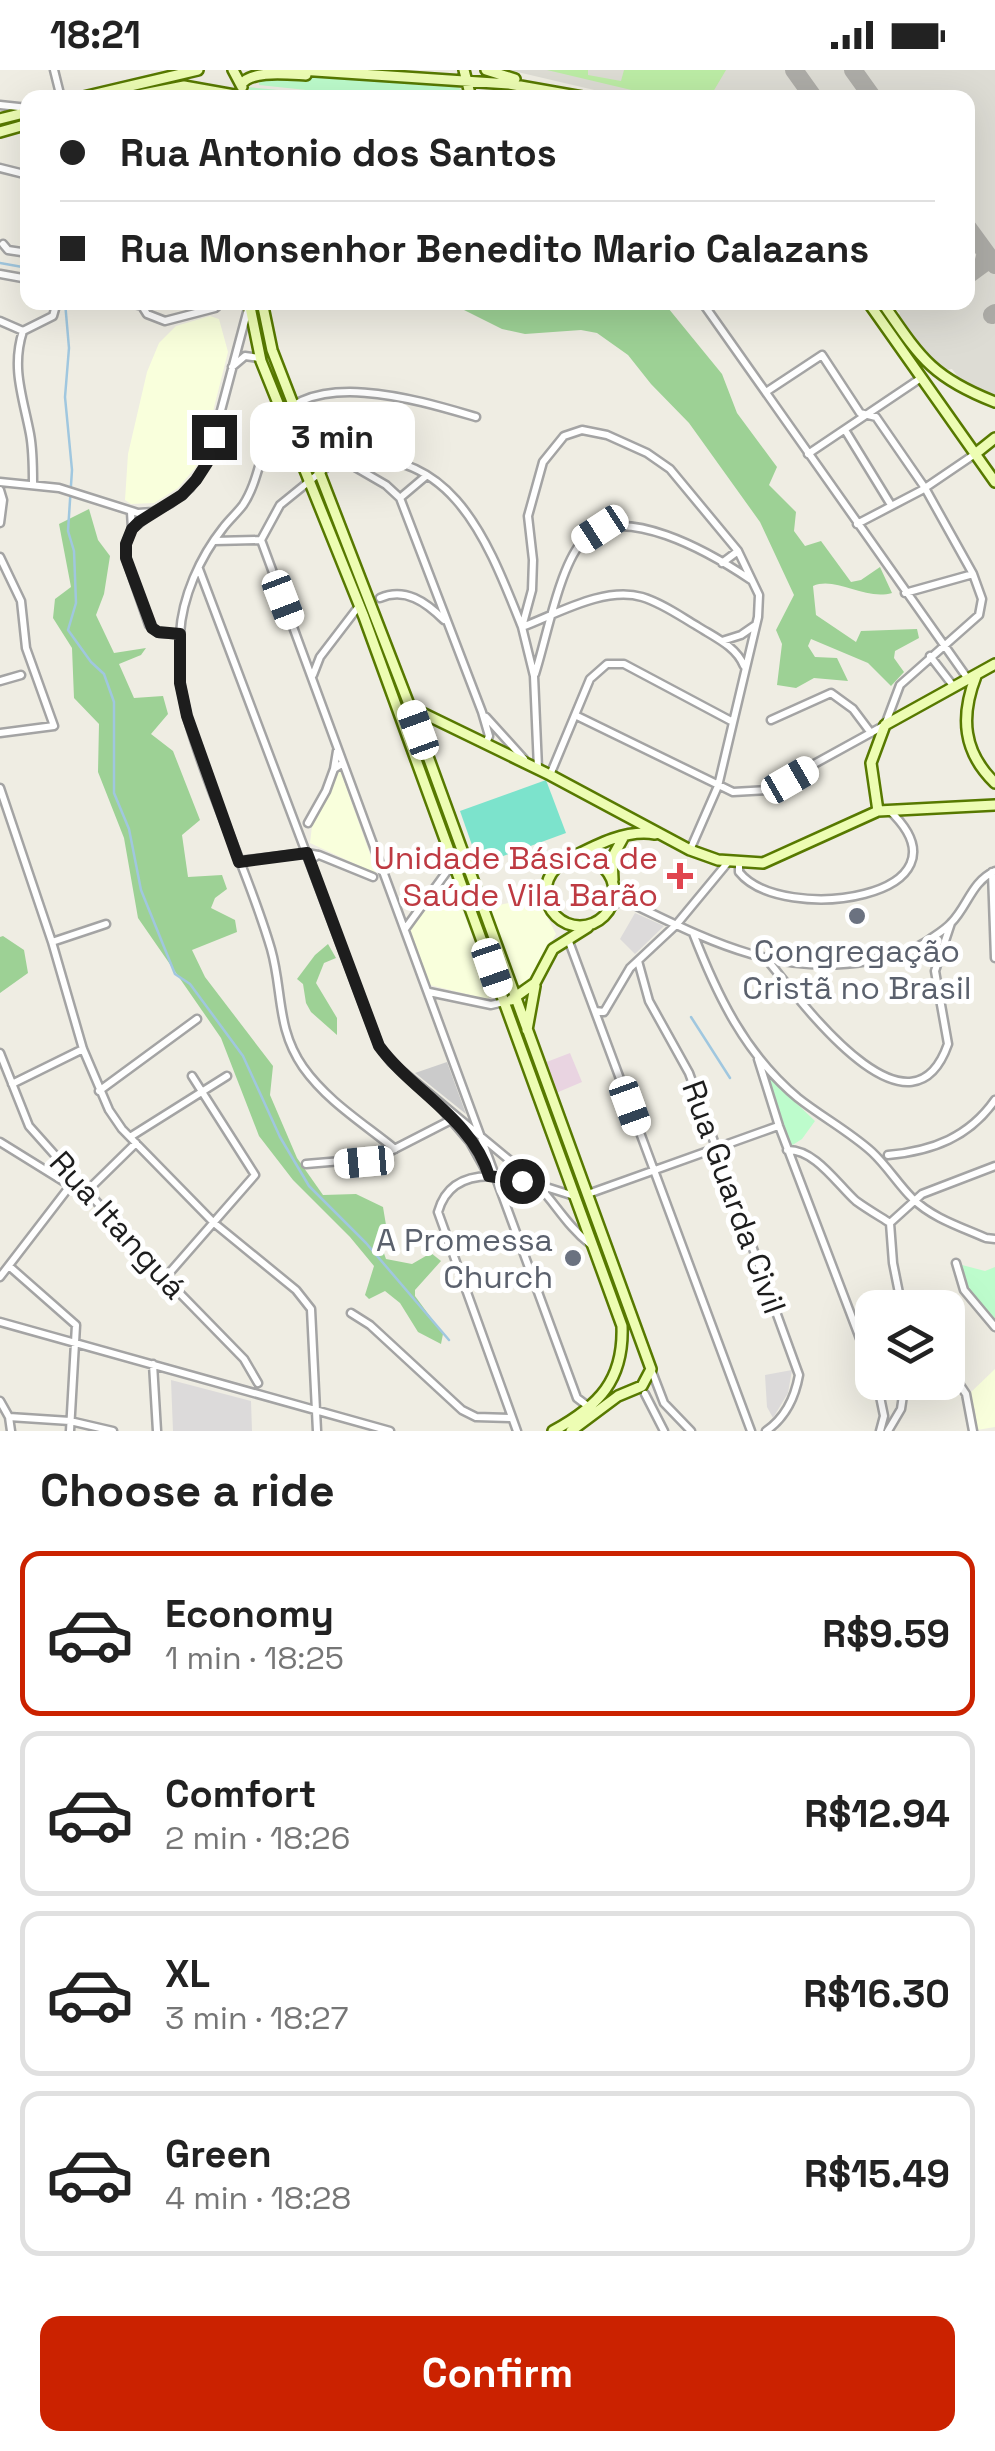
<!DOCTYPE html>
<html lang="en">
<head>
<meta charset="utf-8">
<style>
	:root { --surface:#fff; --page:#f2f2f2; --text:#222; --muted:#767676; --line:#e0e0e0; --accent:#cb2200 }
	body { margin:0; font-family:"Space Grotesk",sans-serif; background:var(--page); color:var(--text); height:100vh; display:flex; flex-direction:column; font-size:38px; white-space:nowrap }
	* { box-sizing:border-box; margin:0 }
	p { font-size:32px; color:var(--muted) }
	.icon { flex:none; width:55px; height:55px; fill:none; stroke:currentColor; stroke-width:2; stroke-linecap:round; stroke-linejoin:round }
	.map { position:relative; height:1361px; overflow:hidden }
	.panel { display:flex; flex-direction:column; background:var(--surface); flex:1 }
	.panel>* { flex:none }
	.hud { position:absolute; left:20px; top:20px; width:955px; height:220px; border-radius:20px; box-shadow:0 10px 40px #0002; display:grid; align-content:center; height:220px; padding:0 40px; background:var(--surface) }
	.fabs { position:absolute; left:855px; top:1220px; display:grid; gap:20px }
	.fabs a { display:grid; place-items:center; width:110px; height:110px; border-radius:20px; background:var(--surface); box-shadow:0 10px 40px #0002; font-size:50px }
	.end { position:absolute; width:45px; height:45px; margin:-22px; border:12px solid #1d1d1d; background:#fff; box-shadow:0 0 0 5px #fff }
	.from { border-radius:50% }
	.bubble { position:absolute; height:70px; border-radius:20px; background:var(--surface); box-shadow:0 10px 40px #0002; font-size:32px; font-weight:800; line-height:70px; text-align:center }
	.car { position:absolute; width:30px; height:60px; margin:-30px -15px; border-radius:12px; box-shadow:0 0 8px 2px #0007; background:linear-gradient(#fff 24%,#345 0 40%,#fff 0 76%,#345 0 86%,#fff 0) }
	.hud b { display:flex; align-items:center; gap:35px; height:95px; font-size:38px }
	.hud b+b { border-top:2px solid var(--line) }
	.hud i { width:25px; height:25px; background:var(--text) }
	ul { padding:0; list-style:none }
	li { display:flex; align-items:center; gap:30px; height:165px; margin:0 20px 15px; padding:0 20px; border:5px solid var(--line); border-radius:20px }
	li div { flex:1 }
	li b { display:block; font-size:38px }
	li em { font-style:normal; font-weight:800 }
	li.active { border-color:var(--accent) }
	li>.icon { width:90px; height:90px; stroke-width:1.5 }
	h2 { padding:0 40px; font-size:45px; line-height:120px }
	.primary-button { display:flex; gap:20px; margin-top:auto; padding:20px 40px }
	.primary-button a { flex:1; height:115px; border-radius:20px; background:var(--accent); color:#fff; font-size:40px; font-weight:800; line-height:115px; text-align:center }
	.status { display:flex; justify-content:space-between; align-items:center; height:70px; padding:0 50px; background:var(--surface); direction:ltr }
	.status svg { height:28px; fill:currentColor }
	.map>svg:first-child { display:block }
</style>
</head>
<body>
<div class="status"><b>18:21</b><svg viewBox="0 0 49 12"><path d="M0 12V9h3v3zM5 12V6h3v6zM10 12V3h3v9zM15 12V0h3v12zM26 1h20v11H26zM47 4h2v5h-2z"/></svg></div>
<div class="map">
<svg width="995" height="1361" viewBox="0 0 995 1361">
	<rect width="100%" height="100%" fill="#efede3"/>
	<path fill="#dcdada" d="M635 843 664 856 635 884 620 869Z
		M792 1300 788 1323 773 1348 767 1337 765 1305Z
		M171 1310 251 1331 252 1361H173Z"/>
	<path fill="#e9d4e1" d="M570 983 582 1012 556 1023 544 993Z"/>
	<path fill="#f9ffdc" d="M210 246 219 249 228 282 202 385 195 398 178 418 154 433 131 434 125 430 128 384 147 302 159 273 176 256Z
		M340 700 376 801 375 803 310 773 312 756Z
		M444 816 455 821 493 919V923L487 929 430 915 419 889 410 858Z
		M537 827 556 864 528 914 516 916 489 837Z
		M995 1299V1357L977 1360 975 1340 968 1325Z"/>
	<path fill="#cbcbcb" d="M447 992 466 1044 415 1003Z"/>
	<path fill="#dddcd4" d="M509 0H995V325L962 312 952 299 946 300 919 277 918 270 913 272 896 247 900 243 888 233 968 232V28L624 27Z"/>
	<path fill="#bceca5" d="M547 0H588V5L621 11 624 0H726L710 27H661Z"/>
	<path fill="#9dd195" d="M450 233H664L722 304 737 343 777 397 769 415 796 442 794 461 805 476 821 471 851 512 861 510 880 497 892 523C865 531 836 506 813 516L816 545 856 572 861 561 917 559 919 568 895 581 894 588 904 602 891 616 868 593 811 569 808 576 815 587 837 588 848 611 814 608 796 618 777 615 782 574 776 560 794 525 760 452 689 353 651 314 628 285 597 263 581 260 525 264 502 259Z
		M89 439 98 470 110 486 104 524 96 545 114 583 146 578 141 585 119 594 134 628 163 626 168 644 151 664 173 681 200 750 182 765 188 807 222 805 227 819 215 828 211 838 235 850 237 862 192 880 205 907 273 996 270 1025 297 1088 323 1125 356 1124 383 1137 388 1167 381 1175 386 1189 412 1194 431 1183 441 1191 415 1220V1226L443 1264 441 1274 418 1262 400 1233 385 1221 369 1229 365 1225 374 1196 350 1167 293 1110 259 1066 221 968 138 848 124 768 98 702 99 654 74 628 72 578 53 548 55 529 71 517 59 454Z
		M3 866 24 880 28 903 0 923V867Z
		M328 874 336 888 324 893 316 913 337 948V965L311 942 306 933 303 914 297 909 315 885Z"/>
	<path fill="#bdfccc" d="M259 3 458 17 464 22 381 20 344 24 259 15Z
		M247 17 344 26 381 23 465 24 466 27 319 28 252 22Z
		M768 1006 815 1051 802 1069 791 1076Z
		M962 1195 985 1201 995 1197V1249L969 1220 960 1200Z"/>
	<path fill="#7ce3cc" d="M546 710 566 763 479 795 460 741Z"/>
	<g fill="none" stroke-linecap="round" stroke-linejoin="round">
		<path stroke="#a0c7df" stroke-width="2.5" d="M0 193 28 198
			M65 232 69 278 65 327 72 400 68 461 74 481 76 533 68 560 91 592 104 604 114 632V723L129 759 141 820 175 904 190 914 243 986 280 1067 309 1116 366 1173 449 1270
			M691 947 730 1008"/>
		<path stroke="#adaca7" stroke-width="18" d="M794 0 814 28
			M853 0 873 28
			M968 158 995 195
			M968 205 983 194 986 183
			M992 245 995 243"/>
		<g stroke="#a4a4a4" stroke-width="11">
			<path id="street" d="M54 0 61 28
				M0 35 28 38
				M0 98 28 105
				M3 174 8 180 28 183
				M0 204 28 209
				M125 232 142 236 147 244 165 251 215 238 222 232
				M702 232 968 609
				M0 251 23 261C11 298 23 327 30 364 33 380 33 397 33 413
				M23 261 53 246 57 232
				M232 297 245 286 259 288
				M845 360 891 435
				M808 384 921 308
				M333 392C450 368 487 469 522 557 557 544 604 516 642 527 662 533 680 546 697 556 714 567 736 576 744 596
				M355 397 386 415 400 428 482 642 489 666 486 673
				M0 412 59 418 138 443 153 442 171 433 190 418 207 393 248 239
				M0 420 3 430 0 453
				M400 428 426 406
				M131 442 132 459 152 443
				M857 454 922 420 975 384
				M132 459 126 474V488L149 555 159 563 180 564V613L187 646C209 725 248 800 271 879 283 921 276 958 303 997 327 1031 363 1053 395 1079
				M261 470 577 1328 589 1337
				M261 470 280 435 333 392 317 391
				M214 471 261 470
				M0 487 21 531 26 578 54 656 0 663
				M722 493 738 481
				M199 499 379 976 391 992 525 1103
				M905 523 973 504
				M380 528C405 517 426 532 444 550
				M180 564C182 527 200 487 223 458 229 450 237 443 243 435 259 411 260 380 274 356 309 295 425 332 476 347
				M722 571 741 565 754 556
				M930 586 954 617
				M535 604C546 570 559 499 581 473 619 428 714 485 751 510
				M313 605 320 587 359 536
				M0 611 21 605
				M575 645 733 722 767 720 885 655 900 615 979 545 982 529 973 504 925 418 876 347 860 343 822 285 766 322
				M486 647 524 689
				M771 650 831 623 853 639 871 663
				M337 681 334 699 343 693
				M538 698 534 606 522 557 532 520 533 490 528 446 543 392 564 366 582 360 607 365 647 383 670 399 738 481 759 525 758 547 718 716 690 780
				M550 705 590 609 607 594H624L733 652
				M0 718 52 872 83 979 109 1040 122 1059 214 1153 296 1220 311 1239 317 1361
				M308 753 326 721 334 699
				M319 785 373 807
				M239 791 307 783 318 785 312 789 311 795
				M739 792V802C782 856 981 827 889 740
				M992 802 995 888
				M624 830C706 869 774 907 868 891 888 887 908 883 926 872 934 866 945 860 951 853 968 836 971 812 995 801
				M611 836 624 830 613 813
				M405 859 448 800 451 791
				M693 863C717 925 745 984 798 1028 822 1047 850 1062 872 1082 887 1096 898 1114 912 1128 932 1148 961 1157 986 1168L995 1169
				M568 869 751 1361
				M52 872 106 854
				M638 891 649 931 689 1003 799 1305C795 1327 785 1348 766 1361
				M769 892C799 929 910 1082 948 974L935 901 951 853
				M429 922 491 935 504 932
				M595 941 604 942 630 898 676 855 729 791
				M0 983 29 1056 160 1203 244 1289 258 1313
				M758 989 779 1056 872 1300
				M12 1014 83 979
				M99 1021 197 949
				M441 1038 470 1072 489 1106
				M130 1067 227 1006
				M0 1072 71 1116
				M787 1080C815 1079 837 1114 856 1131 867 1139 879 1146 890 1153
				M888 1085C933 1081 969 1067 995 1030
				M306 1094 377 1088 451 1050
				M525 1103C550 1123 564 1154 590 1174
				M86 1122 136 1073
				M588 1124 778 1056
				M956 1193 964 1220 995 1257
				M9 1196 76 1255 70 1361
				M0 1207 70 1116
				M165 1208 255 1105 192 1006
				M902 1238 893 1193 890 1153 922 1124 995 1096
				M351 1243 370 1255 462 1340 476 1347 512 1348
				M0 1252 390 1361
				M153 1294 157 1361
				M948 1297 966 1324 973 1361
				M651 1299 664 1333 691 1361
				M877 1312 884 1346 880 1361
				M645 1324 664 1361
				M0 1331 9 1347 11 1361
				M9 1347 70 1351 113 1361
				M517 1361 438 1142C455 1082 533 1113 574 1126
				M888 1361 901 1339 905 1312"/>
		</g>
		<g stroke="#577900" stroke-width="14">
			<path id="secondary" d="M233 0 242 17
				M300 0 509 14 588 28
				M464 0 471 28
				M486 0 515 9
				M241 15C250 0 286 4 306 5
				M79 28 198 0
				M123 28 184 16 251 28
				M0 49 28 42
				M0 62 28 54
				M249 232 261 291 364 547 622 1256C624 1310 599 1336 553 1361
				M262 232 272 280 410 637 651 1299 642 1316 618 1326 571 1361
				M868 232 995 412
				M882 232C920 287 931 307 995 332
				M975 384 995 368
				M976 606C960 647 963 682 995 713
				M410 637 550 705 690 780 718 790 763 793 878 741 995 735
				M878 741 871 693 885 655 995 594
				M571 788C596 775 626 759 655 764
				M546 822a34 34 0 1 1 68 0a34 34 0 1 1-68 0Z
				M613 810 612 788 623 768
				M511 930 535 913 553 879 588 857
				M527 960 535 916"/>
		</g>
		<use href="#street" stroke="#fff" stroke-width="6"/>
		<use href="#secondary" stroke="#edfdb3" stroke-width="9"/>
	</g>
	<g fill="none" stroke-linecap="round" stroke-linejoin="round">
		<path stroke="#1d1d1d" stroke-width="12" d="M214 367 207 393 196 410 182 425 139 452 132 459 126 474V488L152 558 158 562 180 564V613L187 646 239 792 307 783 379 976C411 1020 473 1050 489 1106L522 1111"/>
	</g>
	<path fill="#e0444e" stroke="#fff" stroke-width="4" d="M675 791h10v10h10v10h-10v10h-10v-10h-10v-10h10z"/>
	<g fill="#6b7280" stroke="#fff" stroke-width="4">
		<circle cx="857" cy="846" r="10"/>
		<circle cx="573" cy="1188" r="10"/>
	</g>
	<g text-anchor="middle" stroke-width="10" stroke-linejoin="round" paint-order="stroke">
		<g font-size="32" fill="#be3a42" stroke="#fff" text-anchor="end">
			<text x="658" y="799">Unidade Básica de<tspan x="658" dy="37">Saúde Vila Barão</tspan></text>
		</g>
		<g font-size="32" fill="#5b616d" stroke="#fff">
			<text x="857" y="892">Congregação<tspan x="857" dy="37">Cristã no Brasil</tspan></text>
			<text x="553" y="1181" text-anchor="end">A Promessa<tspan x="553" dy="37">Church</tspan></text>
		</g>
		<g font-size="32" fill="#1d1d1d" stroke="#fff">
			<text transform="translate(734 1127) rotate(70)" y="11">Rua Guarda Civil</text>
			<text transform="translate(118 1155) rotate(48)" y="11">Rua Itanguá</text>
		</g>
	</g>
</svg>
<div class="fabs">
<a><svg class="icon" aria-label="layers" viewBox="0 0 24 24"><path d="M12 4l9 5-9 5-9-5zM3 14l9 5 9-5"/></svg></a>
</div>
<i class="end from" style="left:522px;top:1111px"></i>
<i class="end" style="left:214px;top:367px"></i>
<div class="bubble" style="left:250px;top:332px;width:165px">3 min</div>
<i class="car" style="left:600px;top:459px;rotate:237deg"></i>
<i class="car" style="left:283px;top:530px;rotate:159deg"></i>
<i class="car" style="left:418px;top:660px;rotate:340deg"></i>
<i class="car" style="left:790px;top:710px;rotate:60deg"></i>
<i class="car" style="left:492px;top:898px;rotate:161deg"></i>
<i class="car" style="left:630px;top:1036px;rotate:160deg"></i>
<i class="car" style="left:364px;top:1092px;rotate:265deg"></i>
<div class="hud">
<b><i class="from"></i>Rua Antonio dos Santos</b>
<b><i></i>Rua Monsenhor Benedito Mario Calazans</b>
</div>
</div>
<section class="panel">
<h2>Choose a ride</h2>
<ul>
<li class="active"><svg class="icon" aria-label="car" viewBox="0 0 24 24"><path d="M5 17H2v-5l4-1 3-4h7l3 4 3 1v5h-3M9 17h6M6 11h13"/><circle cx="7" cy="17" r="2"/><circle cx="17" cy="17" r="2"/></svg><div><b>Economy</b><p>1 min · 18:25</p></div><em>R$9.59</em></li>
<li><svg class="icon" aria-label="car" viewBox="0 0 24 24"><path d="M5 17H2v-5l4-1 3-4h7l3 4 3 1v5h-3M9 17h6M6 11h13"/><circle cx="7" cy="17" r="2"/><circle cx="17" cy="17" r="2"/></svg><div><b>Comfort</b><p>2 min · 18:26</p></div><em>R$12.94</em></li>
<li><svg class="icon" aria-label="car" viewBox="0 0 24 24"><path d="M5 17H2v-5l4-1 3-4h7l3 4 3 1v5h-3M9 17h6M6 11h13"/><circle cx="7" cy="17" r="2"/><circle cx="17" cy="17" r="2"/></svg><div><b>XL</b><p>3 min · 18:27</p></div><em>R$16.30</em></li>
<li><svg class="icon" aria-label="car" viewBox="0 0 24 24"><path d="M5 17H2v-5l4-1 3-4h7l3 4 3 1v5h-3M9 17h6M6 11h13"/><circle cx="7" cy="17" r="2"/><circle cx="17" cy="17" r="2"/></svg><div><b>Green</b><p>4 min · 18:28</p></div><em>R$15.49</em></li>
</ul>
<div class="primary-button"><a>Confirm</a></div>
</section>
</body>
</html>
